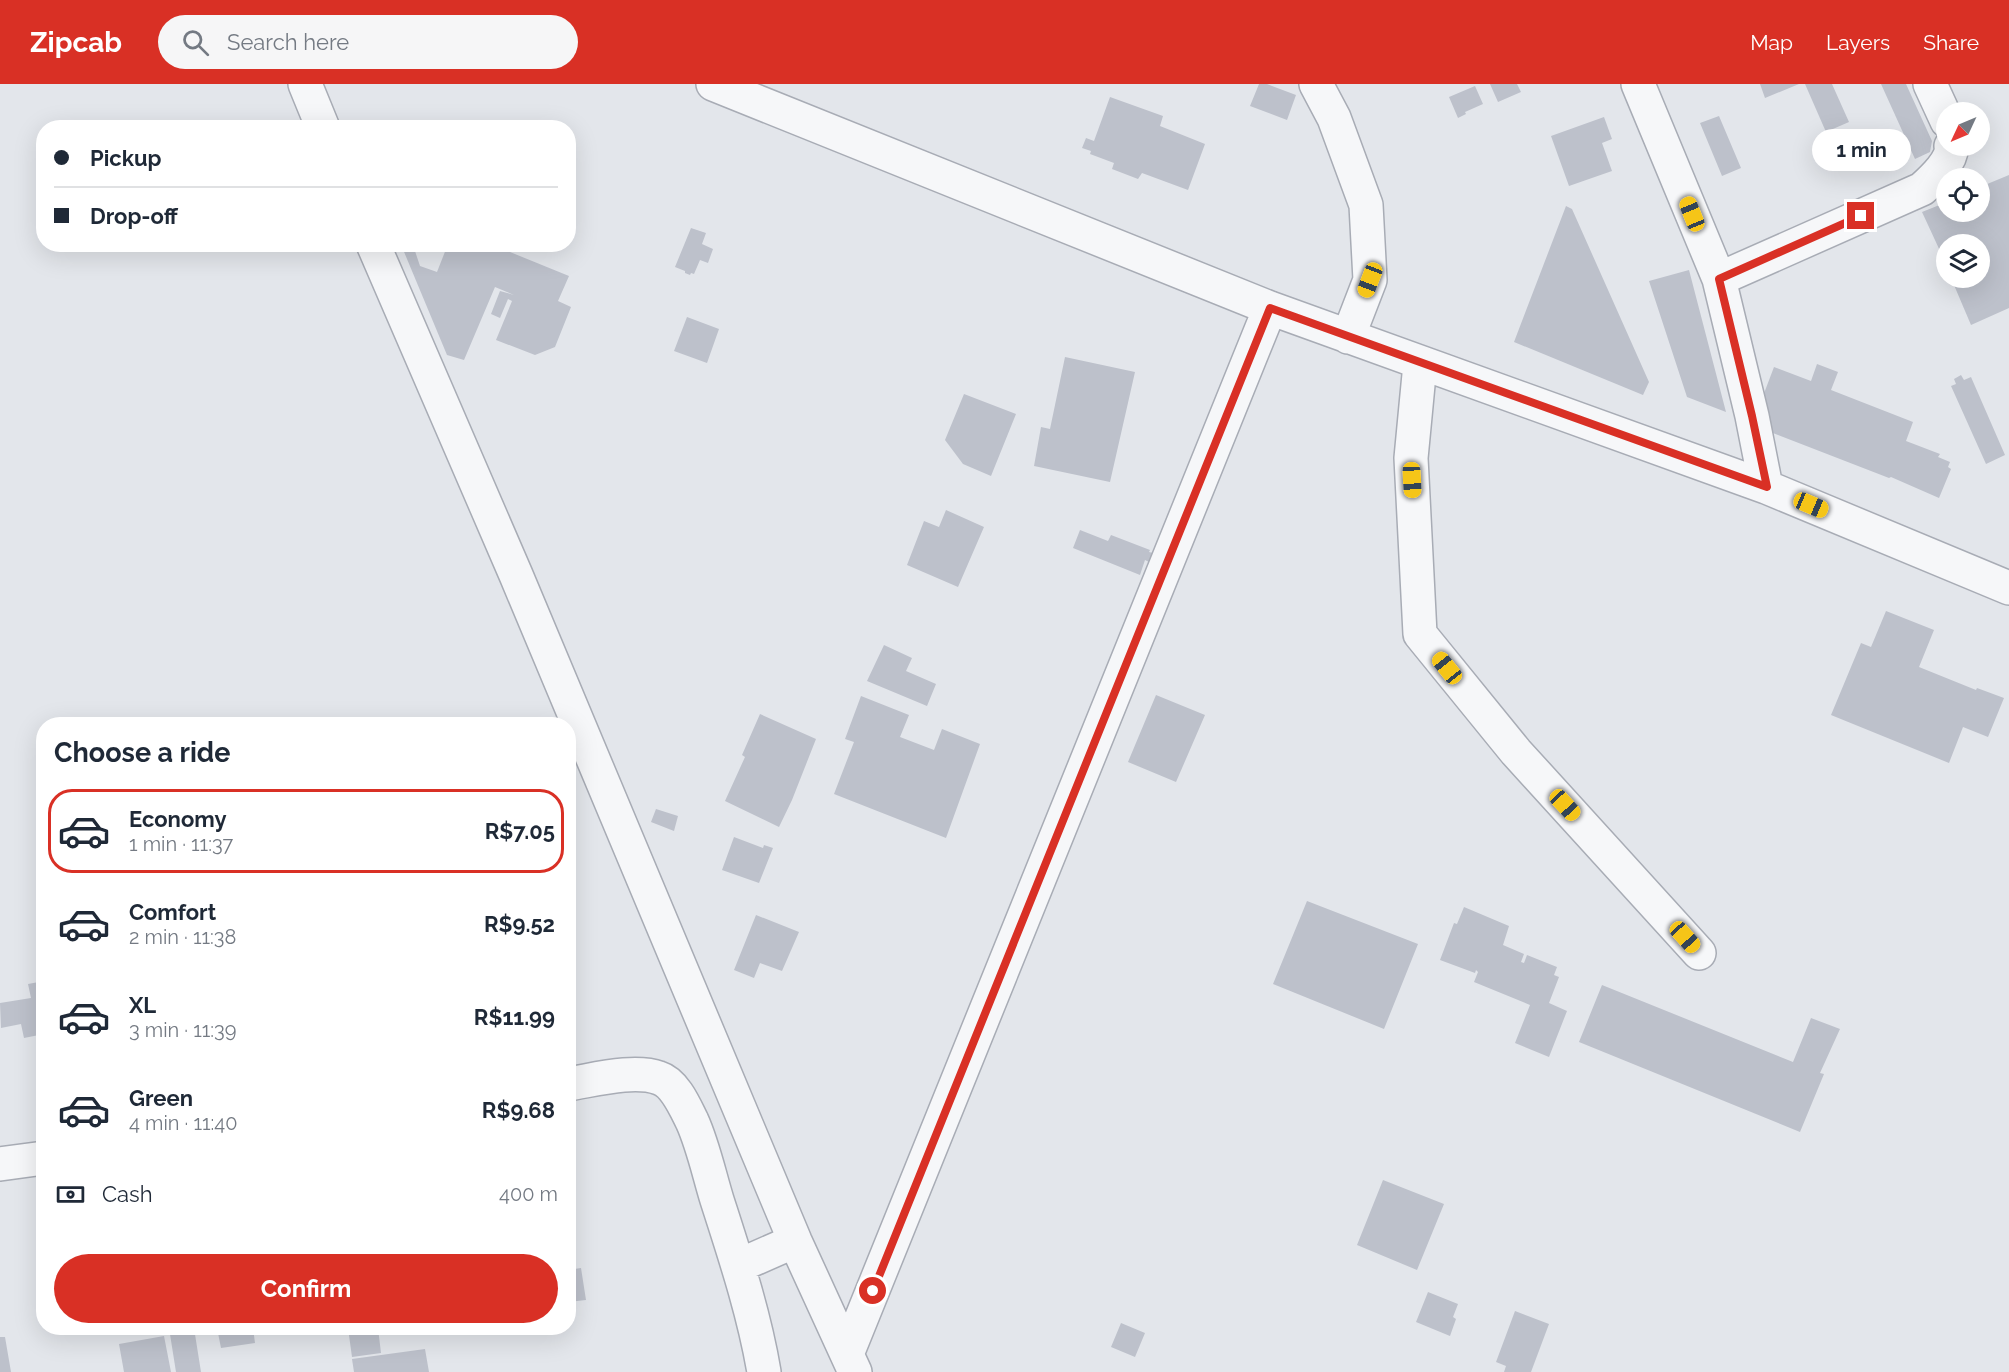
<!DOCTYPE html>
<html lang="en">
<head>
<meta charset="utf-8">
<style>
	:root { --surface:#fff; --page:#f6f6f7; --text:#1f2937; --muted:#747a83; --line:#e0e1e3; --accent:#d93025 }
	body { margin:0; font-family:Raleway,sans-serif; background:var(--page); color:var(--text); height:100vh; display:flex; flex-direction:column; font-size:22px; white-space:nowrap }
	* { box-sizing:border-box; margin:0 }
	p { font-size:20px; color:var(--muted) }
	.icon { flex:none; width:33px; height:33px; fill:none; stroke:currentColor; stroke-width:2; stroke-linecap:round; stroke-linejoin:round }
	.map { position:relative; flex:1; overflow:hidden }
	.details { position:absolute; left:36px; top:633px; width:540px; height:618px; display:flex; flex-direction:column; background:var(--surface); border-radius:24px; box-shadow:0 6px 24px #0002 }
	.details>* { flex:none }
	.top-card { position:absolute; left:36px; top:36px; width:540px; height:132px; border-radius:24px; box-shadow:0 6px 24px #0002; display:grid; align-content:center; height:132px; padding:0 18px; background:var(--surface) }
	.needle { width:39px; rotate:226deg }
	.tools { position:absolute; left:1936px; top:18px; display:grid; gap:12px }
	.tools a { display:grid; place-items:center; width:54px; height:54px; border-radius:50%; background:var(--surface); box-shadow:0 6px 24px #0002; font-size:30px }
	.end { position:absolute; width:27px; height:27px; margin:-14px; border:8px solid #d93025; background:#fff; box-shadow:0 0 0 3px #fff }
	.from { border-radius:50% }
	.bubble { position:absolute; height:42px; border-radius:21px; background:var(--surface); box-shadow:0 6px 24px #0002; font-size:20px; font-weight:700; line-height:42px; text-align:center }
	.car { position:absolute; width:18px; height:36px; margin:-18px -9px; border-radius:8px; box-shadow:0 0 4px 2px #0007; background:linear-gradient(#f5c518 24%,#345 0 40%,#f5c518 0 76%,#345 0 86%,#f5c518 0) }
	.top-card b { display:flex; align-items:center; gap:21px; height:57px; font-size:22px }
	.top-card b+b { border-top:2px solid var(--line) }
	.top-card i { width:15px; height:15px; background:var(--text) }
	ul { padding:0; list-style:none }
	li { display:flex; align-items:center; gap:18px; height:84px; margin:0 12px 9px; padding:0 6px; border:3px solid transparent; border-radius:24px }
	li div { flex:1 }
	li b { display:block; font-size:22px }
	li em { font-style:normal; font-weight:700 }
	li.current { border-color:var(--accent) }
	li>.icon { width:54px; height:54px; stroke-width:1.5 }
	h2 { padding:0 18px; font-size:27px; line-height:72px }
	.pay { display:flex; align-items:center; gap:15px; height:66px; padding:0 18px; font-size:22px }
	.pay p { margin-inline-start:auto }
	.primary-button { display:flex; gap:12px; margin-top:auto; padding:12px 18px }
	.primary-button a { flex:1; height:69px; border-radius:36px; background:var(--accent); color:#fff; font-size:24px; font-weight:700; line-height:69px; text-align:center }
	header { display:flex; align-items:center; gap:36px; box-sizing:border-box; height:84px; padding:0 30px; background:var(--accent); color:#fff }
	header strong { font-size:28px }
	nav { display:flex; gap:33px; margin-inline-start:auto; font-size:21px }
	.search { width:420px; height:54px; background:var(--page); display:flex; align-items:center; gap:15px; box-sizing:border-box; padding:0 21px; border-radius:33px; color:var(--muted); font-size:22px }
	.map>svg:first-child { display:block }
</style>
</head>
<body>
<header>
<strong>Zipcab</strong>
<div class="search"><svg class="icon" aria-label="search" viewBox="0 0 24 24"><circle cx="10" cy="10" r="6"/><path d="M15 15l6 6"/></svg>Search here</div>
<nav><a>Map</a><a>Layers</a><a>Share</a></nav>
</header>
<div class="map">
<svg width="2009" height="1288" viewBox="0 0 2009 1288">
	<rect width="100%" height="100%" fill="#e3e6eb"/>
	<path fill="#bdc1cb" d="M1259 0H1267L1296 11 1287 36 1250 22Z
		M1490 0H1517L1521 8 1498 18Z
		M1760 0H1799L1765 14Z
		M1805 0H1832L1849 38 1826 48Z
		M1881 0H1906L1932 57 1930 68 1915 75Z
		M1475 2 1483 20 1465 28 1466 30 1458 34 1449 13Z
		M1110 13 1163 32 1160 42 1205 60 1188 106 1142 89 1138 95 1112 85 1114 79 1090 70 1091 67 1082 64 1086 54 1094 57Z
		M1719 32 1741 84 1722 92 1700 39Z
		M1604 33 1612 55 1602 59 1612 87 1569 102 1551 52Z
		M2009 91V224L1971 241 1951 194H1980V160H1947V182L1922 128 1947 118V128H1980V103Z
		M1566 122 1572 125 1649 298 1643 311 1514 258Z
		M691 144 706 149 702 160 713 165 708 179 700 176 694 190 691 189 690 191 685 189V187L675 183Z
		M448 160H513L510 168 569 192 558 217 571 223 555 263 535 271 496 256 512 217 508 215 500 234 491 230 500 207 514 211 495 203 464 276 447 271 402 163 414 164 420 182 437 188Z
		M1689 186 1726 328 1687 313 1649 197Z
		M687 233 719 245 707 279 674 267Z
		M1065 273 1135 288 1110 398 1034 382 1041 343 1050 345Z
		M1817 280 1838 288 1831 306 1913 338 1906 357 1940 370 1938 373 1950 378 1948 383 1951 385 1939 414 1891 393 1889 394 1752 341 1774 283 1811 297Z
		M1961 291 1964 296 1971 293 2005 371 1986 380 1951 302 1956 300 1954 295Z
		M964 310 1016 330 991 392 963 380 945 356Z
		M946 426 984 443 958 503 907 481 924 437 939 443Z
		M1080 446 1108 457 1111 451 1150 466 1149 468 1153 469 1149 478 1145 476 1140 491 1073 464Z
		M1886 527 1934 546 1919 583 1976 606 1977 604 2004 614 1988 653 1963 643 1949 679 1831 631 1861 559 1871 563Z
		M884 561 912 574 906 587 936 600 927 622 867 597Z
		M1156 611 1205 631 1176 698 1128 678Z
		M861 612 909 631 900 653 934 666 942 645 980 660 946 754 834 710 854 658 845 655Z
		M760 630 816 655 792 716 779 743 725 717 745 673 742 671Z
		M656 725 678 732 674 747 651 738Z
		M734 753 763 764 764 761 773 764 759 799 722 786Z
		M1307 817 1418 860 1384 945 1273 900Z
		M1464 823 1509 842 1503 861 1524 870 1521 878 1524 879 1527 871 1557 883 1554 891 1559 893 1549 919 1567 927 1549 973 1515 959 1530 921 1474 898 1478 888 1476 886 1475 889 1440 876 1454 839 1457 840Z
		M756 831 799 848 782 887 760 879 754 894 734 886Z
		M44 897V950L24 954 21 940 1 944 0 919 31 914 28 900Z
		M1602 901 1793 978 1811 934 1840 945 1820 989 1824 990 1800 1048 1579 958Z
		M1383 1096 1444 1120 1417 1186 1357 1161Z
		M581 1184 586 1216 568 1218V1186Z
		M1428 1208 1458 1220 1453 1233 1456 1235 1450 1252 1416 1238Z
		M1515 1227 1549 1240 1531 1288H1504L1506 1282 1496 1278Z
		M1121 1239 1145 1249 1135 1273 1111 1263Z
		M93 1244H136V1245L94 1251Z
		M169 1244H194L201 1288H176Z
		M217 1244H253L255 1259 221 1264Z
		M348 1244H378L381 1269 352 1273Z
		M164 1252 171 1288H124L119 1260Z
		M0 1253H5L11 1288H0Z
		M425 1265 429 1288H354L352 1275Z"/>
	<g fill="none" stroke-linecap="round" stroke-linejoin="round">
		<g stroke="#a8acb5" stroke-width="36">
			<path id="minor" d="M305 0 323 44
				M713 0 1270 224 1766 403 2009 504
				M1316 0 1334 34 1366 121 1370 196 1348 253
				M1638 0 1719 195 1752 332 1766 403
				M1930 0 1947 37
				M373 160 516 491 795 1157 855 1288
				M1719 195 1922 105C1932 96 1954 76 1951 62
				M1420 280 1411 374 1420 550 1516 668 1699 869
				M568 1000C594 996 634 985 659 994 675 999 685 1023 692 1037 703 1061 709 1090 717 1116 735 1172 754 1229 764 1288
				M0 1080 44 1074
				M738 1182 795 1157
				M847 1270 1270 224"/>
		</g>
		<use href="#minor" stroke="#f6f7f9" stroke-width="33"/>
	</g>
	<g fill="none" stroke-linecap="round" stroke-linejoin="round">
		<path stroke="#d93025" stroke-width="8" d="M873 1207 1270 224 1767 403 1752 332 1719 195 1861 132"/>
	</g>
</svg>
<div class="tools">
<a><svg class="needle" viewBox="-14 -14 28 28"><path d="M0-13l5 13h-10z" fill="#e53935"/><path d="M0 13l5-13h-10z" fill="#747a83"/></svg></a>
<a><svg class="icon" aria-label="locate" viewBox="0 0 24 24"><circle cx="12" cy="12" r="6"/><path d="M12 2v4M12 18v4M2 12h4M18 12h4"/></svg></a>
<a><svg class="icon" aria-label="layers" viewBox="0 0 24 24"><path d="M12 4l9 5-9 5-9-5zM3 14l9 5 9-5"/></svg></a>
</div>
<i class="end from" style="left:873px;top:1207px"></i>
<i class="end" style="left:1861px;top:132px"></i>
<div class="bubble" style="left:1812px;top:45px;width:99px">1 min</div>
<i class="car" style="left:1692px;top:130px;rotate:338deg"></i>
<i class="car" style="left:1370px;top:196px;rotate:201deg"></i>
<i class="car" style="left:1412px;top:396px;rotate:177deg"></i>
<i class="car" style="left:1811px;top:421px;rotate:113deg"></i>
<i class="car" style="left:1447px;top:584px;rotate:321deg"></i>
<i class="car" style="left:1565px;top:721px;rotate:137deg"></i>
<i class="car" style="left:1685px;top:853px;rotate:138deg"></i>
<div class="top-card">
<b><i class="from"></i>Pickup</b>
<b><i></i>Drop-off</b>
</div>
<section class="details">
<h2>Choose a ride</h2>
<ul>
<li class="current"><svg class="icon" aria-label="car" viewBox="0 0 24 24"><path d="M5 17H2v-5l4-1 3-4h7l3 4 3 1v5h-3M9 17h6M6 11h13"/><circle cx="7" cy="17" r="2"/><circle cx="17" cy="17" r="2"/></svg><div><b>Economy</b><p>1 min · 11:37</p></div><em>R$7.05</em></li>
<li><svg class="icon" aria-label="car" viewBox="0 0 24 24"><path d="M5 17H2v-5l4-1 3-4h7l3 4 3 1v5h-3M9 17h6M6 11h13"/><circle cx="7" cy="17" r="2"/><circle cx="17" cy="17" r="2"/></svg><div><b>Comfort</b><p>2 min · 11:38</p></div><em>R$9.52</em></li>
<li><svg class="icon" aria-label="car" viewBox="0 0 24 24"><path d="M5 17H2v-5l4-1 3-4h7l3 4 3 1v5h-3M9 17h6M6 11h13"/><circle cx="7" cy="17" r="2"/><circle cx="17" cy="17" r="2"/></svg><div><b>XL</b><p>3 min · 11:39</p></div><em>R$11.99</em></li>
<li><svg class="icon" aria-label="car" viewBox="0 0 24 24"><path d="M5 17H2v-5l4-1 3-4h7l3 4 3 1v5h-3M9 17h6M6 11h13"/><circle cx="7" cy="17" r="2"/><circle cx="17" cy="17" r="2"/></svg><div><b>Green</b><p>4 min · 11:40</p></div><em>R$9.68</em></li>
</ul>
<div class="pay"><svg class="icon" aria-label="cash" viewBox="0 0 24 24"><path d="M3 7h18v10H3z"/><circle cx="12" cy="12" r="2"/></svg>Cash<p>400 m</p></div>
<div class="primary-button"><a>Confirm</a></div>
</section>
</div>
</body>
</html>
